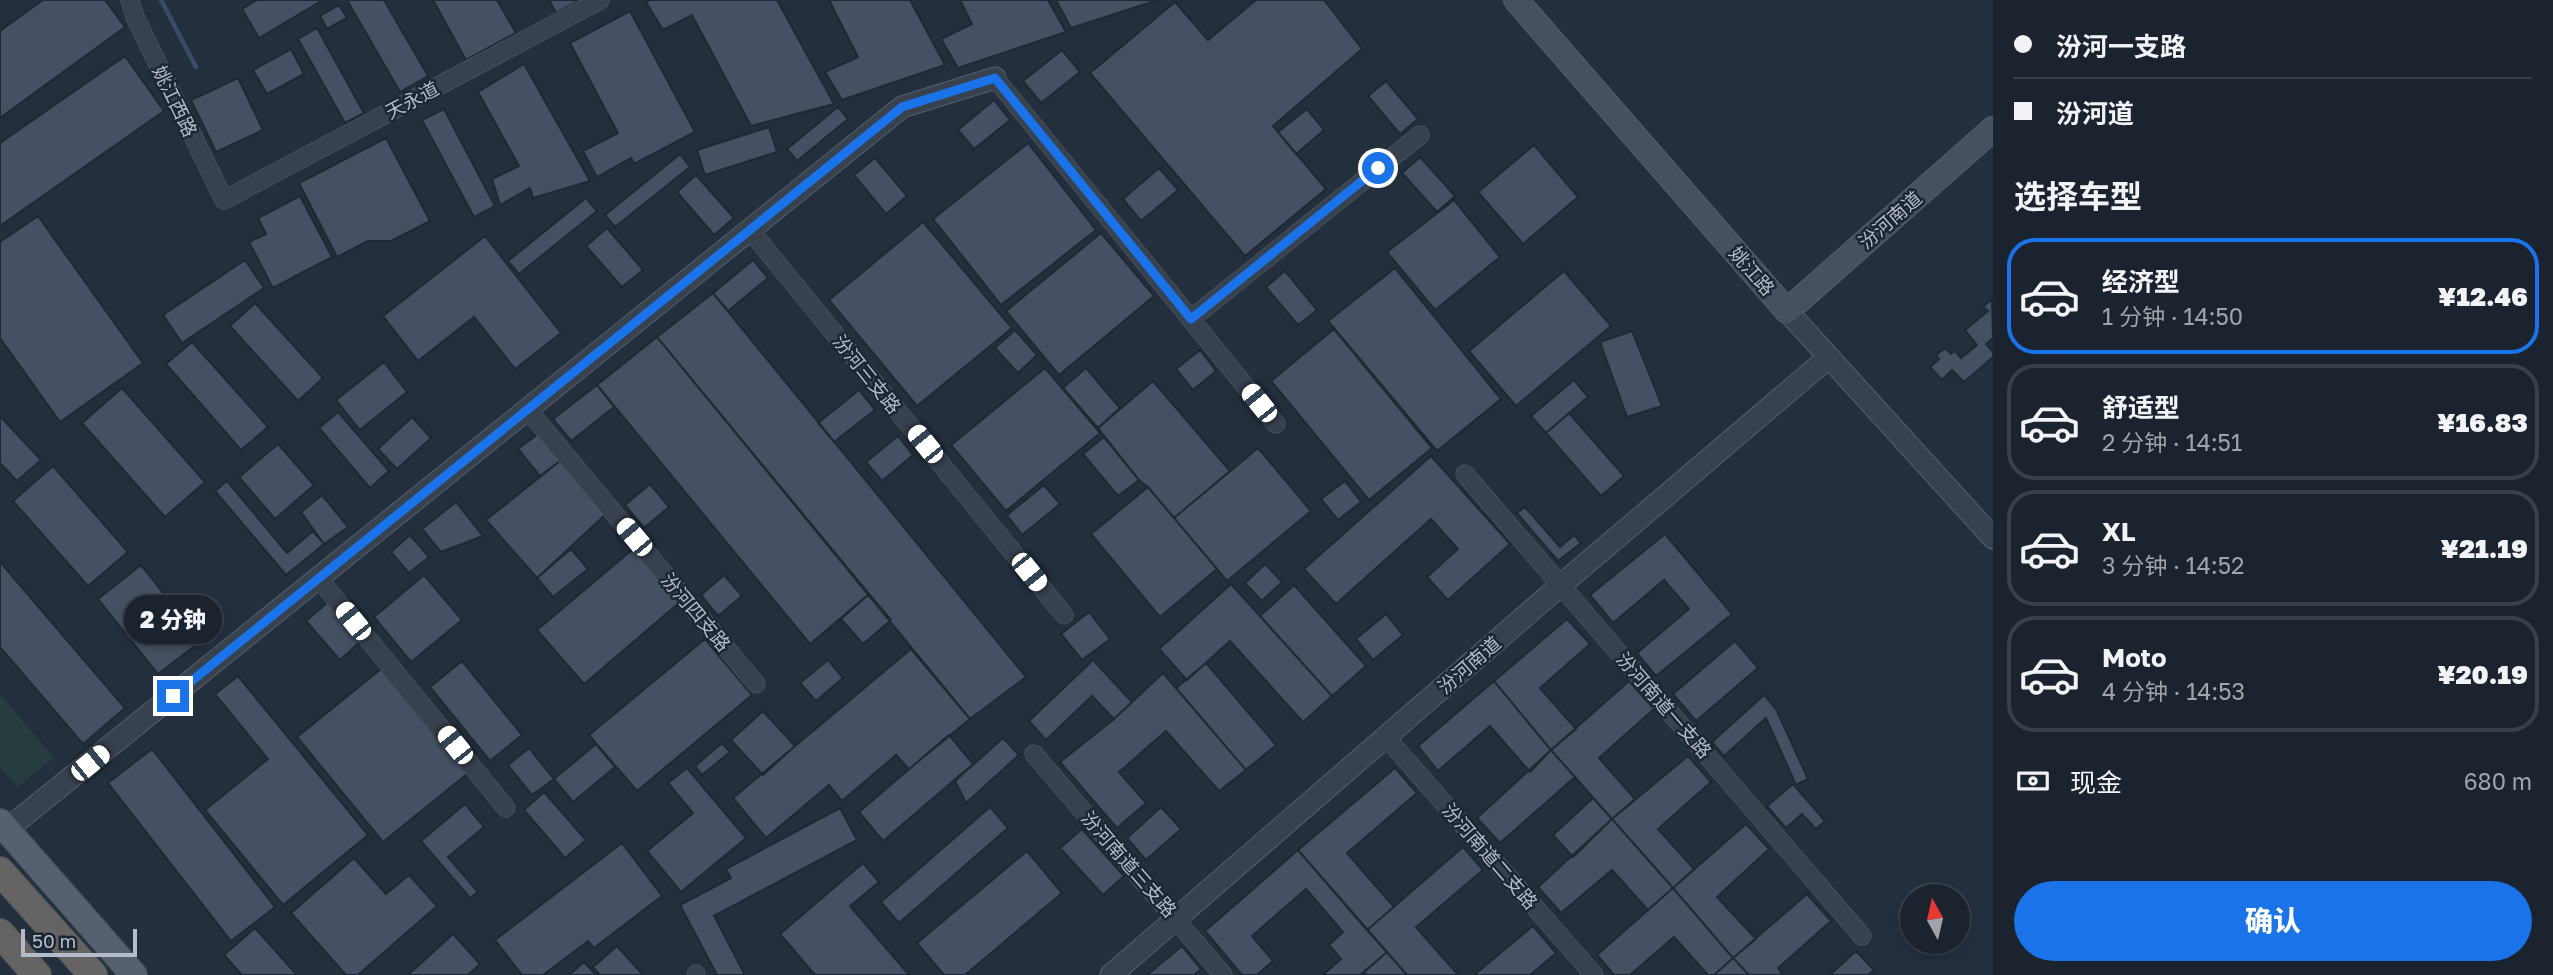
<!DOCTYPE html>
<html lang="zh">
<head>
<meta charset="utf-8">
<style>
	:root { --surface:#1b232e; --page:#282f3a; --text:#f1f3f6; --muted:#a0a4aa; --line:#39404a; --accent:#1a73e8 }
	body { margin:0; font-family:"Golos Text","Noto Sans SC",sans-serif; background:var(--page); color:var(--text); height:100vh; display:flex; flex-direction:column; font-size:26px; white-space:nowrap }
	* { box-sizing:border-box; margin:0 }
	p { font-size:23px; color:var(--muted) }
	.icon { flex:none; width:38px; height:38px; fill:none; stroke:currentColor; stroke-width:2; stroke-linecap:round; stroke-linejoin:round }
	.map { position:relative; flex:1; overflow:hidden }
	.panel { display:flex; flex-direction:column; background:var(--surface); width:560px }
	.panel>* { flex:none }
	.guide { display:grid; align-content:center; height:154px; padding:0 21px; background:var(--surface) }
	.needle { width:46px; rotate:352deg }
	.tools { position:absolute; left:1900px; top:884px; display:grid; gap:14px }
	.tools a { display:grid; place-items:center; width:70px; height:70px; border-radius:50%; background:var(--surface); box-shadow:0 4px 10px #0003,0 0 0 2px var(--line); font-size:35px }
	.scale { position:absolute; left:21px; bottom:18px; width:116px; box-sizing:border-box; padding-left:7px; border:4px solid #b4bcc9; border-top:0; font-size:19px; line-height:24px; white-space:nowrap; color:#b4bcc9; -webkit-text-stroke:5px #1d2633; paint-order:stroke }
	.end { position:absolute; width:32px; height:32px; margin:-16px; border:9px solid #1a73e8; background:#fff; box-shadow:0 0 0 4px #fff }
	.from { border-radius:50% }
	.bubble { position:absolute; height:49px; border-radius:24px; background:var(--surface); box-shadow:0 4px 10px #0003,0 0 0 2px var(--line); font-size:23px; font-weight:800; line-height:49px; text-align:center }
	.car { position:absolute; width:21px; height:42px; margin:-21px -10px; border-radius:9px; box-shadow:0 0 5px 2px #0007; background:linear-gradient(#fff 24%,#345 0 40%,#fff 0 76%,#345 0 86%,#fff 0) }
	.guide b { display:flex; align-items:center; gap:24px; height:66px; font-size:26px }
	.guide b+b { border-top:2px solid var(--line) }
	.guide i { width:18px; height:18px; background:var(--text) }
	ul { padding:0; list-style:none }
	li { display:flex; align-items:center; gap:21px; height:116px; margin:0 14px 10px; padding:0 7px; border:4px solid var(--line); border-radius:28px }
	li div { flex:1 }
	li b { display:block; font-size:26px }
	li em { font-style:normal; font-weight:800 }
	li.selected { border-color:var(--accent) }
	li>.icon { width:63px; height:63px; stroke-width:1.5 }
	h2 { padding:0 21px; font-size:32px; line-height:84px }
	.pay { display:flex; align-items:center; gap:18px; height:77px; padding:0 21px; font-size:26px }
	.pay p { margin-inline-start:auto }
	.button { display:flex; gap:14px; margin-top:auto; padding:14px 21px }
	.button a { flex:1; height:80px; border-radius:42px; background:var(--accent); color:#fff; font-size:28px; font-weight:800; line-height:80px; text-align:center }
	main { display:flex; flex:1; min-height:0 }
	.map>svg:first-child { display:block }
</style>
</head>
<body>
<main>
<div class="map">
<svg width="1993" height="975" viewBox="0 0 1993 975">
	<rect width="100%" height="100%" fill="#242f3e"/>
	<path fill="#263c3f" d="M0 694 54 758 17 787 0 767Z"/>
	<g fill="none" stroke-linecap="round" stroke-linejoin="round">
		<path stroke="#394c67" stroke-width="4.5" d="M161 0 196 67"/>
	</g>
	<path fill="#455162" stroke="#1f2835" stroke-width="2" d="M43 0H105L125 27 0 118V31Z
		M257 0H323L259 38 242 9Z
		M347 0H384L428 76 400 92Z
		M433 0H497L516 33 466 60Z
		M549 0H580L556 13Z
		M650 0H777L834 104 751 126 692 15 663 30 646 2Z
		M829 0H910L945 65 842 100 825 72 858 57Z
		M960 0H1048L1066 32 958 68 941 39 972 24Z
		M1056 0H1158L1071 28Z
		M1256 0H1324L1362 49 1273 126 1326 189 1245 256 1090 73 1175 2 1208 40Z
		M339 5 347 18 327 29 320 16Z
		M630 11 695 132 634 164 631 158 597 177 583 151 618 133 570 43Z
		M317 28 364 113 345 123 298 39Z
		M291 49 304 74 267 94 253 70Z
		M1062 50 1080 72 1041 103 1023 81Z
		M125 56 164 111 0 226V143Z
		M524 64 590 181 533 198 530 188 500 205 492 179 519 166 478 92Z
		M238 78 263 130 216 152 191 100Z
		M1386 81 1418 119 1400 134 1368 96Z
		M994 100 1010 120 974 149 958 130Z
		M838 107 848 119 797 161 787 149Z
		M444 109 495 206 474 217 422 120Z
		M1307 109 1324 130 1296 154 1278 132Z
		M769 127 777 152 705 175 697 150Z
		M386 138 430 221 391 241H368L337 257 299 183Z
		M1028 143 1096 230 1001 305 933 219Z
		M1534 145 1578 197 1523 244 1478 192Z
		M680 154 690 167 615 227 605 215Z
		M1420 157 1455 196 1437 212 1402 173Z
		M875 158 907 196 886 214 854 175Z
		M1159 168 1178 190 1141 221 1123 199Z
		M696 175 734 218 714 235 677 192Z
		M300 196 332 257 273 288 249 242 266 234 258 218Z
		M586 198 597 211 519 274 508 261Z
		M1454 200 1500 257 1435 310 1387 252Z
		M38 216 143 363 60 422 0 338V242Z
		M923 222 1012 328 917 406 829 300Z
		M607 228 643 270 622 287 586 246Z
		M1101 233 1154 296 1059 375 1006 311Z
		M485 236 561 333 515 369 474 317 418 361 383 316Z
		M245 260 264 288 182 343 163 315Z
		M753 260 768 278 728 311 713 293Z
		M1395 268 1501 399 1437 451 1328 321Z
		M1285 271 1317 310 1298 325 1266 287Z
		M1564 271 1611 326 1516 406 1469 351Z
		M713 293 1026 677 970 719 657 337Z
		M1992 299 1993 338 1986 344 1993 352V357L1964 382 1952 370 1942 380 1930 367 1939 359 1936 355 1945 348 1951 354 1955 351 1961 358 1977 345 1965 330 1988 311 1983 307Z
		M255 303 323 378 298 401 230 326Z
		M1334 329 1432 448 1369 500 1271 381Z
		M1015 330 1037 355 1018 373 995 348Z
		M1632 331 1662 406 1627 417 1600 342Z
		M657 337 869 594 810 644 597 385Z
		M192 342 268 427 241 450 166 364Z
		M1200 350 1216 371 1193 390 1176 369Z
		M384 362 407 392 360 430 336 400Z
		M1045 368 1100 433 1006 511 951 445Z
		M1086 368 1120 408 1098 428 1063 388Z
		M1574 380 1588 397 1546 433 1531 416Z
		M1153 381 1230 471 1174 518 1148 487 1139 480 1098 428Z
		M597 385 614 407 571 441 553 419Z
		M122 388 205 482 165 517 82 423Z
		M859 390 875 410 834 442 818 423Z
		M338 412 389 471 370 488 319 428Z
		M1569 413 1624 476 1601 496 1546 433Z
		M0 416 41 460 17 481 0 463Z
		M412 417 431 438 397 469 378 449Z
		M538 434 560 461 540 476 518 449Z
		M898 436 913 455 882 481 866 462Z
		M1104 437 1139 480 1118 496 1083 454Z
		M278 444 314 485 275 519 239 477Z
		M1258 448 1311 511 1227 581 1174 518Z
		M1431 456 1510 544 1448 600 1427 577 1458 549 1431 519 1336 604 1304 569Z
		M560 461 605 515 537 578 486 520Z
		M53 466 128 552 88 586 13 501Z
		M227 481 287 553 313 531 324 544 286 575 215 491Z
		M1345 481 1361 502 1338 520 1321 499Z
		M650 484 669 507 644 528 625 505Z
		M1044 485 1060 504 1022 535 1007 515Z
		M1148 487 1217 569 1160 617 1091 534Z
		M322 495 348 527 324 544 301 512Z
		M456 502 483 536 441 552 422 529Z
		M1525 507 1560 547 1574 535 1581 543 1558 561 1517 513Z
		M1665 534 1732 614 1656 676 1637 653 1689 609 1664 580 1613 623 1590 595Z
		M410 535 429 557 409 573 391 552Z
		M571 549 588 569 553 597 537 578Z
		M633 549 679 603 584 684 537 630Z
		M0 562 125 708 83 744 0 647Z
		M1265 564 1282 582 1262 601 1245 583Z
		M141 565 201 641 158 674 98 599Z
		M424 575 462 620 411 662 374 617Z
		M724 575 742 596 718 616 701 595Z
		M1231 584 1332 696 1303 722 1230 641 1187 680 1159 649Z
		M1294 585 1366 666 1332 696 1260 616Z
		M869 594 891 620 863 644 841 619Z
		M328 602 361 641 340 660 306 621Z
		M1089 612 1110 639 1082 660 1061 634Z
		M1386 614 1403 635 1373 660 1356 639Z
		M1567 619 1590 644 1540 688 1576 729 1551 750 1494 681Z
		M705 639 752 695 637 791 589 735Z
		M1735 641 1758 668 1696 721 1673 694Z
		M911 649 970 719 909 769 896 755 842 801 829 785 766 838 733 798Z
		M828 660 843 678 816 701 800 683Z
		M1093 660 1132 702 1114 719 1092 696 1046 740 1029 721Z
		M462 661 522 735 490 761 430 687Z
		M1206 663 1276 745 1246 770 1176 688Z
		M381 669 467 774 383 842 297 737Z
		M1163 673 1246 770 1219 791 1166 731 1119 772 1146 803 1117 828 1060 762 1114 719Z
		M238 676 368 835 283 905 205 810 268 759 215 694Z
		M1494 681 1551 750 1530 772 1490 726 1438 771 1418 746Z
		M1629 681 1654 709 1599 758 1635 799 1612 819 1551 750Z
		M1764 695 1776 709 1808 779 1796 785 1766 718 1724 756 1712 742Z
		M763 711 795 746 763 775 731 740Z
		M949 735 973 764 883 841 859 812Z
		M1003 738 1019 755 966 803 955 781Z
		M722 743 730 752 702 775 695 766Z
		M596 744 615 767 573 802 554 779Z
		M529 748 554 779 532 795 508 765Z
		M152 749 275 907 231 941 108 783Z
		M1551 750 1575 777 1500 843 1477 818Z
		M1688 756 1711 782 1658 829 1694 869 1673 888 1612 819Z
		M687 768 746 838 681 892 647 851 693 813 668 783Z
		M1395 768 1417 793 1347 853 1394 907 1367 930 1298 850Z
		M1793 784 1825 821 1816 829 1802 814 1786 828 1767 806Z
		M544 792 586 840 565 858 524 810Z
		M1593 798 1612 819 1573 857 1553 835Z
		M465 804 484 827 448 857 478 892 470 898 421 841Z
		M990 807 1008 828 899 923 881 902Z
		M1161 807 1181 829 1146 860 1127 838Z
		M840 808 857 840 714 916 745 975H717L680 905 731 878 726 869Z
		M1612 819 1673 888 1648 910 1612 870 1561 913 1538 887Z
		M1746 824 1769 849 1717 897 1756 939 1733 958 1673 888Z
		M1082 829 1124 876 1103 895 1060 848Z
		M622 843 662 896 594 948 588 941 543 975H522L495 940Z
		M1463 847 1483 870 1416 927 1458 975H1407L1367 930Z
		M1298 850 1387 952 1360 975H1323L1341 959 1329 945 1343 932 1306 889 1252 936 1273 961 1257 975H1242L1205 931Z
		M1027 851 1062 893 965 975H944L917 943Z
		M354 858 386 894 409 875 437 906 358 975H346L291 913Z
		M863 863 879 882 850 906 909 975H815L780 934Z
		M1673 888 1733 958 1714 975H1708L1674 937 1630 975H1614L1597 955Z
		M1807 894 1831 921 1778 968 1783 975H1749L1733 958Z
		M1533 926 1556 953 1530 975H1474Z
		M255 928 297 975H242L224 955Z
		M453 934 480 964 468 975H408Z
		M617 946 643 975H600L593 967Z
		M1182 946 1201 969 1194 975H1147Z
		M1856 951 1874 970 1869 975H1830Z
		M1387 952 1407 975H1367L1364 972Z
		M1733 958 1749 975H1714Z
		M584 962 596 975H569Z"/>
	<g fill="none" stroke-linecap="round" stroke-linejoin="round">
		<g stroke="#565f6c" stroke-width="19">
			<path id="minor" d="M130 0 135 17 224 200 600 0
				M995 78 1276 424
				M750 230 1064 615
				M1191 319 1420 135
				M528 410 756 684
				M1465 474 1862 936
				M319 579 506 808
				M1386 737 1594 975
				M1034 754 1223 975
				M696 974V975"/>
		</g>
		<g stroke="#565f6c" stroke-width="23">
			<path id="tertiary" d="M1787 311 1993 538
				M6 830 902 107 995 78
				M1111 975 1561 585 1829 357"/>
		</g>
		<g stroke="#565f6c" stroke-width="26">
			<path id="secondary" d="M1516 0 1787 311 1993 129"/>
		</g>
		<g stroke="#414a57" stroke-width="28">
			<path id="primary" d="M0 822 134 975"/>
		</g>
		<g stroke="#434c59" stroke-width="30">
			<path id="trunk" d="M0 871 93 975
				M0 933 37 975"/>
		</g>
		<use href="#minor" stroke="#38414e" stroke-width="18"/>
		<use href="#tertiary" stroke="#38414e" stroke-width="21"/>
		<use href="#secondary" stroke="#465061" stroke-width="24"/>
		<use href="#primary" stroke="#56606e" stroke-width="26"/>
		<use href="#trunk" stroke="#656462" stroke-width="28"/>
	</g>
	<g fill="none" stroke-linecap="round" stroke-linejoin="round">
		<path stroke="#1a73e8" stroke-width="9" d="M173 696 902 107 995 78 1191 319 1378 168"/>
	</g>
	<g text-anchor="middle" stroke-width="5" stroke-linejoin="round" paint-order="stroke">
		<g font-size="19" fill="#b4bcc9" stroke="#1d2633">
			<text transform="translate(412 100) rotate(-28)" y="7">天永道</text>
			<text transform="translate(175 101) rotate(64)" y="7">姚江西路</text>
			<text transform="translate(1890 220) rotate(-41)" y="7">汾河南道</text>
			<text transform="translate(1752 271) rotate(49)" y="7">姚江路</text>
			<text transform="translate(867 374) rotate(51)" y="7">汾河三支路</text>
			<text transform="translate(696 612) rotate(50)" y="7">汾河四支路</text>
			<text transform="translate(1469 665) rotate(-41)" y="7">汾河南道</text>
			<text transform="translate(1664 705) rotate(49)" y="7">汾河南道一支路</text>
			<text transform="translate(1490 856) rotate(49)" y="7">汾河南道二支路</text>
			<text transform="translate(1129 864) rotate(49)" y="7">汾河南道三支路</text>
		</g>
	</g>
</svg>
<div class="tools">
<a><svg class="needle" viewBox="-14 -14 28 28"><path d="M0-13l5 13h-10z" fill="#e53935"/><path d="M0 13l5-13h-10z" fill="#a0a4aa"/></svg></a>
</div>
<div class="scale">50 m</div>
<i class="end from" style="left:1378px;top:168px"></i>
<i class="end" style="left:173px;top:696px"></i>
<div class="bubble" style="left:124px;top:595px;width:98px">2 分钟</div>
<i class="car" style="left:1259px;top:403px;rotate:321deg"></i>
<i class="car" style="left:925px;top:444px;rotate:321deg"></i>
<i class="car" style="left:634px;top:537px;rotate:320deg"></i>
<i class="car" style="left:1029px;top:572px;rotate:141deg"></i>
<i class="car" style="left:353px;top:621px;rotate:321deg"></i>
<i class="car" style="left:455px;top:745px;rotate:321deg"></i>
<i class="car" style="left:90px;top:763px;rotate:51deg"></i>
</div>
<section class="panel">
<div class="guide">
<b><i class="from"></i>汾河一支路</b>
<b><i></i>汾河道</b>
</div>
<h2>选择车型</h2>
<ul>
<li class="selected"><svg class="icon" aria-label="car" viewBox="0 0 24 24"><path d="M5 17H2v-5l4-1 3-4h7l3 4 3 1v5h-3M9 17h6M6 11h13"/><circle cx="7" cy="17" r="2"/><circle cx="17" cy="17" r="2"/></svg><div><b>经济型</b><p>1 分钟 · 14:50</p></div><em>¥12.46</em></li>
<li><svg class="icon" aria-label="car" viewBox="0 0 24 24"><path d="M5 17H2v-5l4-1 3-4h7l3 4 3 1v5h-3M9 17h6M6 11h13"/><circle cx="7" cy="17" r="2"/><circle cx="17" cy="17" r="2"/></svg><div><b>舒适型</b><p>2 分钟 · 14:51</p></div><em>¥16.83</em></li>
<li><svg class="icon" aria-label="car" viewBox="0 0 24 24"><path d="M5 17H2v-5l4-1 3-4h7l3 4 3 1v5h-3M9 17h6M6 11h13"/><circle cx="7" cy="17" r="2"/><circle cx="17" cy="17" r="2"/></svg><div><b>XL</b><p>3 分钟 · 14:52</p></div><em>¥21.19</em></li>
<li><svg class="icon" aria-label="car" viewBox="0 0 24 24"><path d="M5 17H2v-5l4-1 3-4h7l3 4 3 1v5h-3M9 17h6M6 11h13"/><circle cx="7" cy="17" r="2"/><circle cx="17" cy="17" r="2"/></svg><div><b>Moto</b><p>4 分钟 · 14:53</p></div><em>¥20.19</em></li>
</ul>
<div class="pay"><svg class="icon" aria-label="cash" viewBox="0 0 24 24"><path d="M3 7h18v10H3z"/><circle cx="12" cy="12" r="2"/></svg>现金<p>680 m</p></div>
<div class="button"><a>确认</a></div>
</section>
</main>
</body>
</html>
